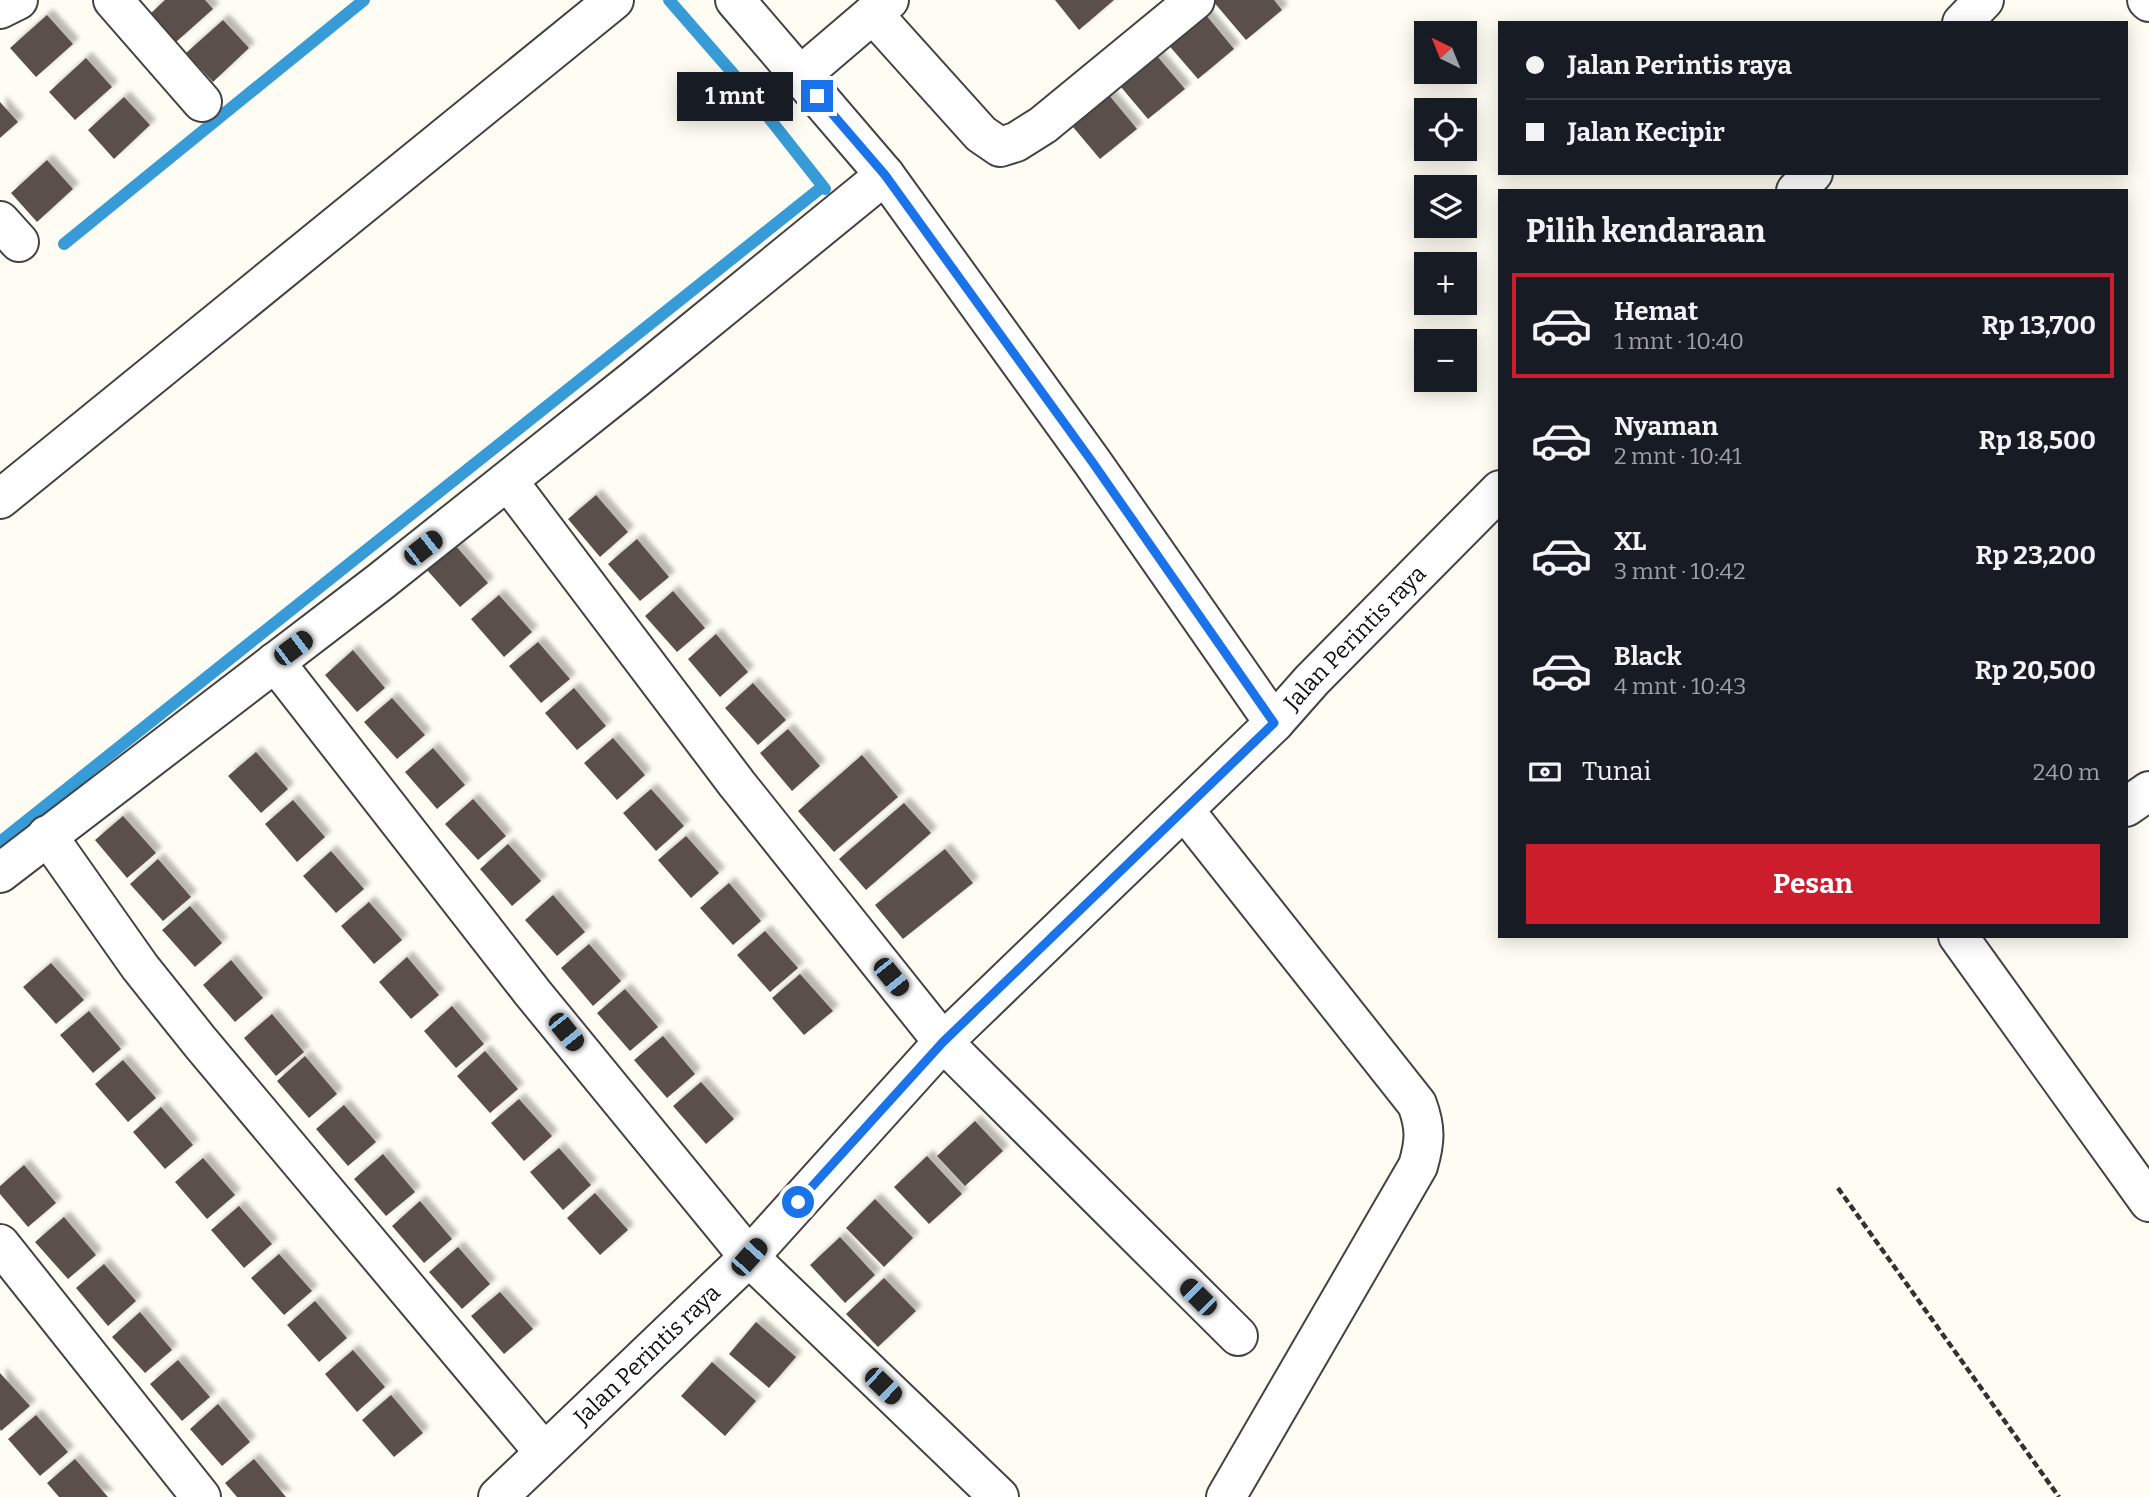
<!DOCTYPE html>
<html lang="id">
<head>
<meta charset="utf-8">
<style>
	:root { --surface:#171b24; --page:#242831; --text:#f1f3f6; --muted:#9ea1a6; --line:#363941; --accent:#cb1d2b }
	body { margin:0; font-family:Bitter,serif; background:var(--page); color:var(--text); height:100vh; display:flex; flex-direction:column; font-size:26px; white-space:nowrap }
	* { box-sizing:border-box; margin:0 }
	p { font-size:23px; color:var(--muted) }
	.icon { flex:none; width:38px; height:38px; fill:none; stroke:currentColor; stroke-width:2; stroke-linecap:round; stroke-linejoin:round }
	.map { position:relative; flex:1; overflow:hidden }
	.details { position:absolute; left:1498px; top:189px; width:630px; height:749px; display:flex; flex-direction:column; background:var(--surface); border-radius:0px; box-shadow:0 4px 18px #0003 }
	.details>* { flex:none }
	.banner { position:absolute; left:1498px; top:21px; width:630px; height:154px; border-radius:0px; box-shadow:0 4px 18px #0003; display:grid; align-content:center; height:154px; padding:0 28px; background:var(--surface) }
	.needle { width:46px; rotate:317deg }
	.fabs { position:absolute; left:1414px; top:21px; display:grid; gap:14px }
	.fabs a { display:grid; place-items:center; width:63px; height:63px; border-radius:0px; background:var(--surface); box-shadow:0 4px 18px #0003; font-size:35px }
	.end { position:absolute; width:32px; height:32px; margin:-16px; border:9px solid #1a73e8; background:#fff; box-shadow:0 0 0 4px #fff }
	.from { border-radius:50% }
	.bubble { position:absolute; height:49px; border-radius:0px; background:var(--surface); box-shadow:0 4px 18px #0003; font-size:23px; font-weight:700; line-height:49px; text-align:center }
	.car { position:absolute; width:21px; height:42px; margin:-21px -10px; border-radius:9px; box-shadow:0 0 5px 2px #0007; background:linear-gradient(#222 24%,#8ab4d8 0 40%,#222 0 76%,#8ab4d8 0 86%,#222 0) }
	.banner b { display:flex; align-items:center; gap:24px; height:66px; font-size:26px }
	.banner b+b { border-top:2px solid var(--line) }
	.banner i { width:18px; height:18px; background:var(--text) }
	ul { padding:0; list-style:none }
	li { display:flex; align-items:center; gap:21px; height:105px; margin:0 14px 10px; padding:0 14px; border:4px solid transparent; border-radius:0px }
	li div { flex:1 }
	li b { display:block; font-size:26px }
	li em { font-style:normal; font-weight:700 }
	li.current { border-color:var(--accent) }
	li>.icon { width:63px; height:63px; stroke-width:1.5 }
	h2 { padding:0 28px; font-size:32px; line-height:84px }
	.pay { display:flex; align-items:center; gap:18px; height:77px; padding:0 28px; font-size:26px }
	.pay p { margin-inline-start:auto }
	.cta { display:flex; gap:14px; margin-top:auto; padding:14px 28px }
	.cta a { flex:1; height:80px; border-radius:0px; background:var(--accent); color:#fff; font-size:28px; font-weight:700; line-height:80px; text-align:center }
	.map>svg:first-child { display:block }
</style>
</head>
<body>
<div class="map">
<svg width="2149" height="1497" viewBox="0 0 2149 1497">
	<defs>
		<filter id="shadow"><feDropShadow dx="6" dy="-6" stdDeviation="2" flood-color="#0004"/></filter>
	</defs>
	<rect width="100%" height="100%" fill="#fffcf3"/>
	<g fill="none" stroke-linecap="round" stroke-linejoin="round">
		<path stroke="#369bd6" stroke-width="12" d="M669 0 743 85 825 189
			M64 244 364 0
			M0 842 822 187"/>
	</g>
	<path fill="#5a504b" filter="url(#shadow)" d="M165 0H205L213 9 176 42 150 14Z
		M1055 0H1114L1079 30Z
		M1212 0H1274L1282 10 1246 40Z
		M1196 3 1234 49 1198 79 1159 34Z
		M47 15 73 44 36 77 10 48Z
		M223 20 249 48 213 82 186 53Z
		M1146 43 1185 89 1148 119 1110 74Z
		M86 58 112 87 75 120 49 92Z
		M1099 83 1137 129 1100 159 1062 114Z
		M124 97 150 125 114 159 88 130Z
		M0 102 18 122 0 138Z
		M47 160 73 189 37 222 11 193Z
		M596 495 628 532 600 557 568 519Z
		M637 539 669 577 640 601 608 564Z
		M455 545 488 583 460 607 427 570Z
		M673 591 705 628 677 652 645 616Z
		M499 595 532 632 504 657 471 619Z
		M716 634 748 672 720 697 688 659Z
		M538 642 570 679 541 703 509 666Z
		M353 650 385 688 357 712 325 675Z
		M753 683 786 720 758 745 725 708Z
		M574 688 606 726 577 750 545 713Z
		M392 698 425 735 397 759 364 722Z
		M788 729 820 766 792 791 760 753Z
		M613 738 645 775 617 800 584 763Z
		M433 748 465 785 437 809 405 772Z
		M256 752 288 789 261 813 228 776Z
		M862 755 898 797 834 852 798 811Z
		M651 789 684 826 656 851 623 813Z
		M473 799 506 836 478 860 445 824Z
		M293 800 325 837 297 862 265 824Z
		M904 803 931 833 866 890 839 859Z
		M123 816 156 853 127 878 95 840Z
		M686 836 719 873 691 898 658 860Z
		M508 844 541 881 512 906 480 869Z
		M945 849 973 883 903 939 875 905Z
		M331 851 364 889 336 913 303 876Z
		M158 859 191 897 163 921 130 884Z
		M729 883 761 921 733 945 700 908Z
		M553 895 585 932 557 956 525 920Z
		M369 902 402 940 374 964 341 926Z
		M190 906 222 943 195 967 162 930Z
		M765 931 798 968 770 992 737 955Z
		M589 944 621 981 593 1006 561 968Z
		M407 957 439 995 411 1019 379 982Z
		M231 960 263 998 235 1022 203 985Z
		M51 963 84 1000 56 1024 23 987Z
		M800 974 833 1011 804 1035 772 998Z
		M625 989 658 1027 630 1051 597 1013Z
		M452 1006 484 1044 456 1068 424 1031Z
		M89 1011 121 1049 93 1073 60 1035Z
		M272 1014 304 1052 276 1076 244 1038Z
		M663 1036 695 1074 667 1098 634 1060Z
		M485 1051 518 1089 490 1113 457 1076Z
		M305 1056 337 1094 309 1118 277 1081Z
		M123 1060 156 1098 128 1122 95 1084Z
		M701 1082 734 1119 706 1144 673 1106Z
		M519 1099 552 1136 524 1161 491 1123Z
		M344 1105 376 1142 348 1166 316 1129Z
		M161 1107 193 1145 165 1169 133 1132Z
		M975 1121 1003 1151 965 1186 937 1156Z
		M559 1148 591 1185 563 1210 530 1172Z
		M383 1154 415 1192 386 1216 354 1179Z
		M927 1156 962 1194 929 1224 894 1187Z
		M203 1158 235 1195 207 1219 175 1182Z
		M24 1165 56 1203 28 1227 0 1194V1186Z
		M595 1193 628 1230 600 1255 567 1218Z
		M875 1199 913 1238 884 1267 846 1228Z
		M420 1201 452 1239 424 1263 392 1226Z
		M239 1206 272 1244 244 1268 211 1230Z
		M64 1217 96 1255 68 1279 35 1242Z
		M840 1237 875 1275 845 1303 810 1265Z
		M458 1247 490 1284 462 1309 429 1272Z
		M279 1254 312 1291 284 1315 251 1278Z
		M104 1264 136 1301 108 1326 76 1288Z
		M884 1278 916 1311 878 1347 846 1314Z
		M500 1292 533 1329 504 1354 471 1316Z
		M315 1301 347 1338 319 1362 287 1325Z
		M140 1312 172 1350 145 1373 112 1337Z
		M756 1322 796 1357 769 1388 729 1354Z
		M353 1350 385 1387 357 1412 325 1374Z
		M178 1360 210 1397 182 1421 150 1384Z
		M712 1362 756 1401 725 1436 681 1396Z
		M0 1373 30 1406 1 1431 0 1429Z
		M391 1395 423 1433 394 1457 362 1420Z
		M218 1404 250 1442 222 1466 190 1429Z
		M36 1415 68 1452 40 1476 8 1439Z
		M75 1459 108 1497H59L47 1483Z
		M254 1459 286 1497H237L225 1483Z"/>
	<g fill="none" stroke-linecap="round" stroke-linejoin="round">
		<g stroke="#434343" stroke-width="42">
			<g id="minor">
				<path d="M113 0 202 102"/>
				<path d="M735 0 885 175 1093 463 1274 723"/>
				<path d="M2147 0 2149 2"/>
				<path d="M0 9 18 0"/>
				<path d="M873 14 981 134 1000 147 1016 142 1043 125 1195 0"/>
				<path d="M1962 23 1984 0"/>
				<path d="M800 76 889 0"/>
				<path d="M1796 191 1813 173"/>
				<path d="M0 221 19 242"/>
				<path d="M508 481 737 784 943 1042 1238 1336"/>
				<path d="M0 499 614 0"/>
				<path d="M275 662 532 992 749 1257 999 1497"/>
				<path d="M2126 807 2149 791"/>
				<path d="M1185 811 1417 1104C1426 1128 1425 1142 1418 1166L1226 1497"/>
				<path d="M47 835 140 967 200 1042 544 1452"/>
				<path d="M0 873 380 582 635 379 885 175"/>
				<path d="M1958 936 2149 1202"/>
				<path d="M0 1244 201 1497"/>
				<path id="s1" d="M498 1497 749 1257 943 1042 1274 723 1312 680 1500 490"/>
			</g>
		</g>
		<path stroke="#323232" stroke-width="4.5" stroke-dasharray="7 3.5" stroke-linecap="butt" d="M1838 1188 2059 1497"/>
		<use href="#minor" stroke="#fff" stroke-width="38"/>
	</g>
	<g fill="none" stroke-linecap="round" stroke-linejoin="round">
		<path stroke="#1a73e8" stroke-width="9" d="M798 1202 943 1042 1274 723 1093 463 885 175 817 96"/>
	</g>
	<g text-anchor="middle" stroke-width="7" stroke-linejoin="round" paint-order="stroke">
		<g font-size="23" fill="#101010" stroke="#fff">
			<text dy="8" stroke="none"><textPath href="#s1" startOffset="1214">Jalan Perintis raya</textPath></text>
			<text dy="8" stroke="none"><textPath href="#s1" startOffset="206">Jalan Perintis raya</textPath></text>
		</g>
	</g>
</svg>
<div class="fabs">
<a><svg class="needle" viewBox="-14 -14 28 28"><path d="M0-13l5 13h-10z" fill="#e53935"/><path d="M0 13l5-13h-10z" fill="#9ea1a6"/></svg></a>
<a><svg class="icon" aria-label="locate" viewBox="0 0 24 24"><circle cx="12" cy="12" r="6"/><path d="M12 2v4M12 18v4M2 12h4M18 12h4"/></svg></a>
<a><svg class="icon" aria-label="layers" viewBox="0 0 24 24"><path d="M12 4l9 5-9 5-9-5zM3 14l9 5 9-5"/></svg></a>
<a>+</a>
<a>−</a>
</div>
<i class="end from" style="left:798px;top:1202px"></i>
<i class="end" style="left:817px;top:96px"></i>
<div class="bubble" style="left:677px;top:72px;width:116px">1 mnt</div>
<i class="car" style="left:423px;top:548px;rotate:52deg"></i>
<i class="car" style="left:293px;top:648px;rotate:53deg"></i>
<i class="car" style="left:891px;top:977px;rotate:141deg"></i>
<i class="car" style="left:566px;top:1032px;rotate:141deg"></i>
<i class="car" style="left:749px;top:1257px;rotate:42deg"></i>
<i class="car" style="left:1198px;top:1297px;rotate:315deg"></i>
<i class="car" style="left:883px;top:1386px;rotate:134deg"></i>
<div class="banner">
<b><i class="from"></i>Jalan Perintis raya</b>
<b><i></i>Jalan Kecipir</b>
</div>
<section class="details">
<h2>Pilih kendaraan</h2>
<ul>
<li class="current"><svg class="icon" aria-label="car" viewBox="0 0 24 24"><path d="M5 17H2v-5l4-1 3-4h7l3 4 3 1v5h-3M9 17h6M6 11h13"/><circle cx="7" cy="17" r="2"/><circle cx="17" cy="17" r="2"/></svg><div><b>Hemat</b><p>1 mnt · 10:40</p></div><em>Rp 13,700</em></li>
<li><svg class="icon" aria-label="car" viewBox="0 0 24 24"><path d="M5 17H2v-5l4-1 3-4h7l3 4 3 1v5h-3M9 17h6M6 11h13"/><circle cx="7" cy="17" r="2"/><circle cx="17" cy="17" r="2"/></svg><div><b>Nyaman</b><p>2 mnt · 10:41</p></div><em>Rp 18,500</em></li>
<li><svg class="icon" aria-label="car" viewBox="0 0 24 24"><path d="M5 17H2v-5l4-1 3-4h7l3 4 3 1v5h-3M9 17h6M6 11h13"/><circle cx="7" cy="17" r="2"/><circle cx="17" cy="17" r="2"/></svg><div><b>XL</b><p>3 mnt · 10:42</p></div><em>Rp 23,200</em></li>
<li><svg class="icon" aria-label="car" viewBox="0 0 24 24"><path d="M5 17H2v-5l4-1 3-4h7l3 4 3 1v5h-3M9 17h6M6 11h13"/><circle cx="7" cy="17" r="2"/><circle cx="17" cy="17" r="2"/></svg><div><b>Black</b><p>4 mnt · 10:43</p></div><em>Rp 20,500</em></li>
</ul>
<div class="pay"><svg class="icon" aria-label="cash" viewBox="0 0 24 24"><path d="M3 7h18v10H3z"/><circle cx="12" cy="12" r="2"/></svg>Tunai<p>240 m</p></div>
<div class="cta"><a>Pesan</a></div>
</section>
</div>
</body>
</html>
